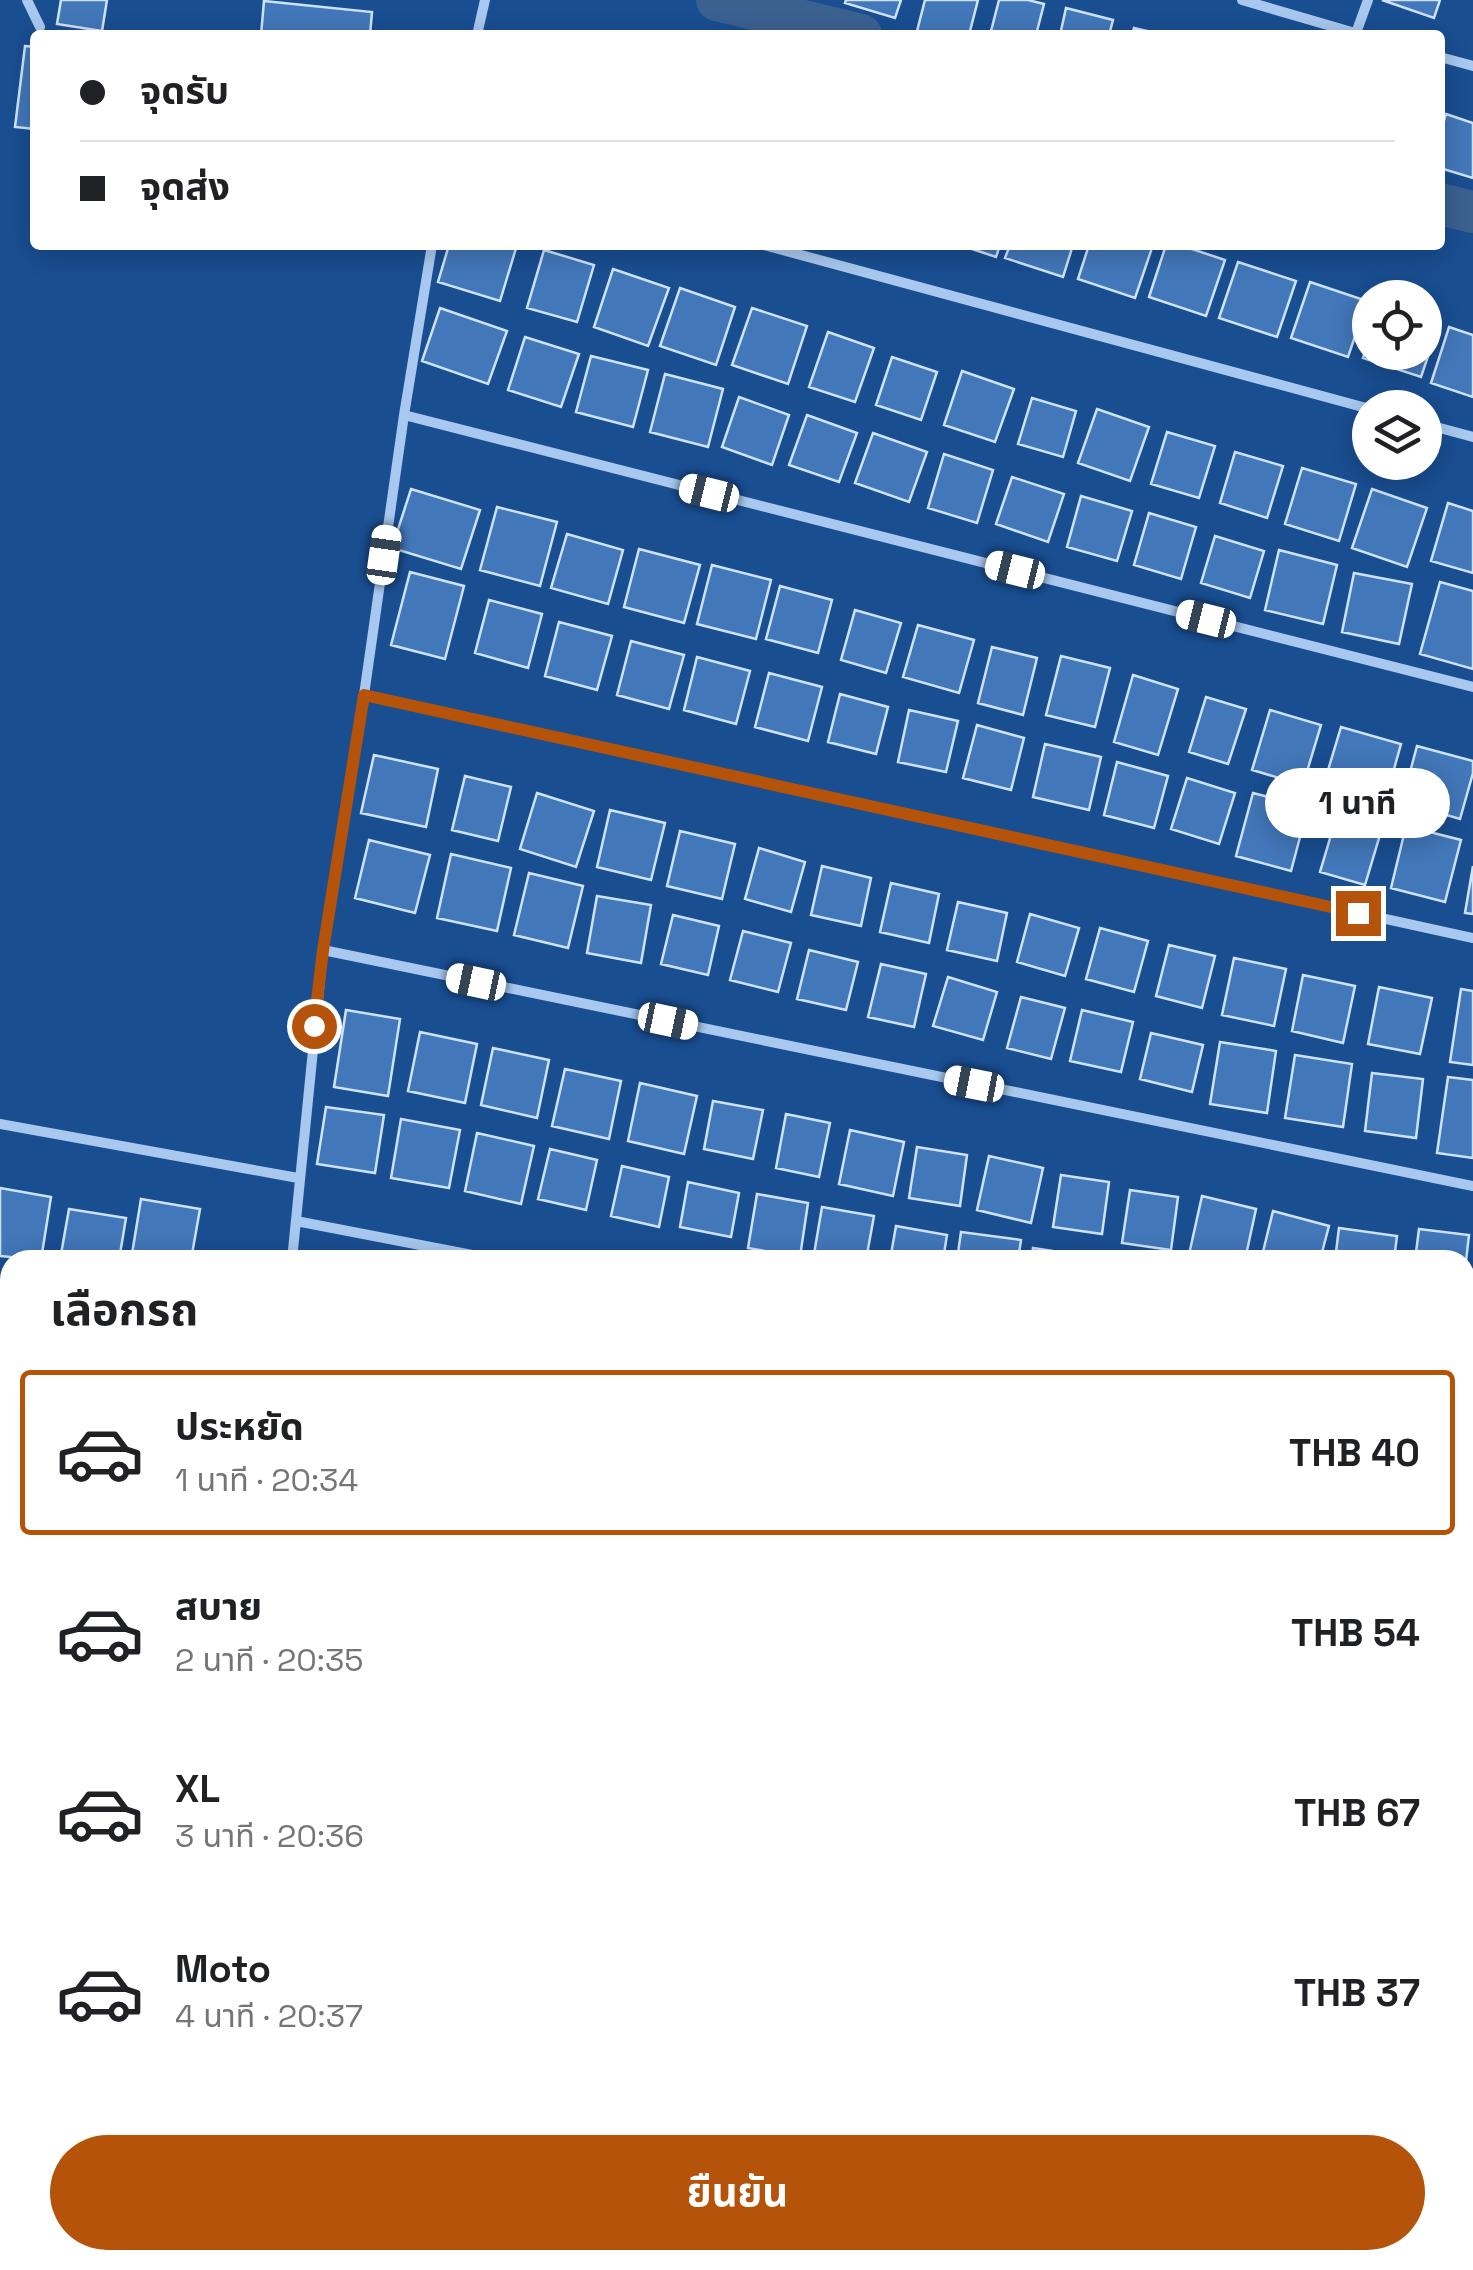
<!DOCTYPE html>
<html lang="th">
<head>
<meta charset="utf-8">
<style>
	:root { --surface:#fff; --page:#f2f2f2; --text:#202124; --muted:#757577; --line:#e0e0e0; --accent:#b45309 }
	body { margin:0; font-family:"Space Grotesk","Noto Sans Thai",sans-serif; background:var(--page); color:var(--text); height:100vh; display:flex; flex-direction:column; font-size:38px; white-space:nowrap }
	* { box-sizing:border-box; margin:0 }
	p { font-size:32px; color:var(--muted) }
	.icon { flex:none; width:55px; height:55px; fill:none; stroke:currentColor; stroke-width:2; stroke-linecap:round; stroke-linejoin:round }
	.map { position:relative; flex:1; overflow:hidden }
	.drawer { position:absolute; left:0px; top:1250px; width:1475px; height:1020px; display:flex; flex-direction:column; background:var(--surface); border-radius:30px 30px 0 0; box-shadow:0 5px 25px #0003 }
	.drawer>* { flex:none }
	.top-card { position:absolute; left:30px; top:30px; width:1415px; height:220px; border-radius:10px; box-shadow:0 5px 25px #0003; display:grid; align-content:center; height:220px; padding:0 50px; background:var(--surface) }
	.tools { position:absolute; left:1352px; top:280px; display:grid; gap:20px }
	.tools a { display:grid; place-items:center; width:90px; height:90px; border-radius:50%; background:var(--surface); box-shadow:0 5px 25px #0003; font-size:50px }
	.end { position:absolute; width:45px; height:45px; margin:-22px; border:12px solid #b45309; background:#fff; box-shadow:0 0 0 5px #fff }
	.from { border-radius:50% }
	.bubble { position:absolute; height:70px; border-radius:35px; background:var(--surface); box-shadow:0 5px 25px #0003; font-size:32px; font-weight:700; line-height:70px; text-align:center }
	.car { position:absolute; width:30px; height:60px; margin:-30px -15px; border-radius:12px; box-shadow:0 0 8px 2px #0007; background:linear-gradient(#fff 24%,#345 0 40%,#fff 0 76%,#345 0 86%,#fff 0) }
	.top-card b { display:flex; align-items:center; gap:35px; height:95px; font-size:38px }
	.top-card b+b { border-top:2px solid var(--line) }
	.top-card i { width:25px; height:25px; background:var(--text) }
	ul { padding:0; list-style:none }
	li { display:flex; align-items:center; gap:30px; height:165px; margin:0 20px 15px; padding:0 30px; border:5px solid transparent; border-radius:10px }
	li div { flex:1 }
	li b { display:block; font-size:38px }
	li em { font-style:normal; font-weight:700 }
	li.on { border-color:var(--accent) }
	li>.icon { width:90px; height:90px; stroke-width:1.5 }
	h2 { padding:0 50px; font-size:45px; line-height:120px }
	.cta { display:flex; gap:20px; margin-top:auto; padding:20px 50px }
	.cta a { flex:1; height:115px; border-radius:60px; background:var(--accent); color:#fff; font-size:40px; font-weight:700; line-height:115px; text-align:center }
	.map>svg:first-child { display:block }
</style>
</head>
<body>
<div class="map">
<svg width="1473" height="2270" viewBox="0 0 1473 2270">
	<rect width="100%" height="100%" fill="#194e91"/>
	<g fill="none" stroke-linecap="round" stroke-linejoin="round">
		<path stroke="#3b6191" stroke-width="42" d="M717 0 861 35
			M1440 204 1473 212"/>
	</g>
	<path fill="#4277b9" stroke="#cee3fb" stroke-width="2.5" d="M61 0H107L102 31 57 24Z
		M846 0H901L895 18 845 3Z
		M925 0H978L969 35H916Z
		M999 0H1028L1044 4 1036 35H990Z
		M1382 0H1440L1434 18Z
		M264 1 372 12 370 35H261Z
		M1066 8 1113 20 1109 35H1060Z
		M1134 28 1164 35H1132Z
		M25 46 35 47V129L15 127Z
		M1446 114 1473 123V178L1440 168V133Z
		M449 245H517L500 301 438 282Z
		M960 245H1000L996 257Z
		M1010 245H1073L1063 277 1005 258Z
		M1089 245H1153L1135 298 1078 279Z
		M1166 245H1180L1225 260 1206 316 1149 297Z
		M544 250 594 265 577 322 527 308Z
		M1238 262 1296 281 1277 337 1219 318Z
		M613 269 669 288 648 346 594 327Z
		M1310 282 1367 301 1348 357 1291 338Z
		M680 288 735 307 716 365 660 346Z
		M440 308 507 331 488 384 422 361Z
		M752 308 807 326 788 384 732 365Z
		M1425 316 1440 321 1421 377 1363 358 1370 338V352H1425Z
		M1449 327 1473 335V397L1431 383Z
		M828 332 874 348 855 402 809 387Z
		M525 337 579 354 561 407 508 390Z
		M591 356 648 370 633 427 576 412Z
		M892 357 937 372 921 420 876 405Z
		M962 371 1014 389 995 442 944 425Z
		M665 374 723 389 708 447 650 432Z
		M739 397 789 415 772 465 722 447Z
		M1032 398 1076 411 1063 457 1018 444Z
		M1097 409 1149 427 1130 481 1078 463Z
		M807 415 857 433 839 482 789 465Z
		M1167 432 1215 446 1199 498 1151 484Z
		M873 433 927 452 909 502 855 483Z
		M1235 452 1283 466 1267 518 1220 503Z
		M944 454 993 470 977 523 928 508Z
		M1302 468 1356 484 1339 541 1285 524Z
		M1012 477 1064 494 1048 542 996 524Z
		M411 489 480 510 461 569 392 548Z
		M1372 489 1427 508 1407 567 1352 548Z
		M1081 496 1132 511 1117 561 1067 547Z
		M1448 503 1473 511V573L1431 561Z
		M497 507 557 522 540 586 480 570Z
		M1149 513 1196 527 1181 579 1134 565Z
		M567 534 623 550 608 604 551 588Z
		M1215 536 1264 551 1250 598 1201 583Z
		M639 549 700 565 684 623 624 607Z
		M1279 550 1337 565 1323 624 1265 610Z
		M712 565 771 580 756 639 697 624Z
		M410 572 464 586 445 659 391 645Z
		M1354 573 1412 584 1399 644 1342 632Z
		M1440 582 1473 591V669L1420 654Z
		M780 586 832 600 818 653 766 639Z
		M489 600 542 614 528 668 475 653Z
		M855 610 901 623 886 673 841 660Z
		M559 622 612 636 597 690 545 676Z
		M918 625 974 640 959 693 903 677Z
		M631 641 684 655 669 709 617 695Z
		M992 647 1037 658 1023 715 978 703Z
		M1061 656 1110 668 1095 727 1046 715Z
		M697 657 750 671 736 724 684 710Z
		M769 673 822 687 808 741 755 727Z
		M1133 675 1178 689 1158 755 1114 742Z
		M840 694 888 707 876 754 828 742Z
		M1206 697 1246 709 1228 764 1189 752Z
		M909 710 958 721 946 772 898 762Z
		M1270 710 1321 725 1303 785 1252 770Z
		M977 725 1024 738 1011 790 963 778Z
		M1341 727 1401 744 1384 805 1323 787Z
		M1045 744 1101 757 1089 810 1033 797Z
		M1417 746 1473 761V773L1460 819 1402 802Z
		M374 755 438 769 426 827 361 813Z
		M1117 762 1168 776 1154 828 1104 815Z
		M465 776 511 787 498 841 452 830Z
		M1187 778 1235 793 1219 844 1171 829Z
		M537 793 594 811 576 867 520 849Z
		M1253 793 1308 807 1291 871 1236 856Z
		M610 810 665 823 651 880 597 867Z
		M1337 815 1382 828 1365 885 1320 872Z
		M1406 826 1461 840 1445 902 1391 888Z
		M680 831 735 844 722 899 667 886Z
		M369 840 430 855 415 913 355 898Z
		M759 848 805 862 791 912 745 899Z
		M451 854 511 868 497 931 437 918Z
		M822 866 871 878 861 926 811 915Z
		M1473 866V914L1465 913Z
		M529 873 583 886 568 948 514 935Z
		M891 883 939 894 929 943 880 932Z
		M597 896 651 905 641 963 587 953Z
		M958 902 1007 913 997 961 947 950Z
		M1030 914 1079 928 1065 976 1017 962Z
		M673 915 719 926 708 975 661 964Z
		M1100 928 1148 941 1134 992 1086 979Z
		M743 931 791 943 778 992 730 980Z
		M1169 945 1215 956 1202 1008 1156 996Z
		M809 950 858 962 846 1010 797 999Z
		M1234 958 1286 969 1274 1026 1222 1015Z
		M881 964 926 974 914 1027 868 1017Z
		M1303 975 1355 986 1343 1043 1292 1031Z
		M948 977 997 992 983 1040 933 1026Z
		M1379 987 1432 998 1420 1054 1368 1044Z
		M1461 989 1473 991V1065L1450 1062Z
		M1021 997 1065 1008 1051 1059 1007 1048Z
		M346 1010 400 1019 388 1096 334 1087Z
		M1082 1010 1133 1022 1121 1072 1070 1061Z
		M420 1032 477 1044 465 1103 408 1091Z
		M1151 1033 1203 1045 1192 1092 1140 1079Z
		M1220 1042 1276 1051 1267 1113 1210 1104Z
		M493 1048 549 1060 537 1118 481 1105Z
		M1295 1055 1352 1064 1343 1127 1285 1118Z
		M565 1069 621 1081 609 1139 552 1126Z
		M1372 1073 1423 1079 1416 1138 1365 1131Z
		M1448 1077 1473 1080V1158L1437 1153Z
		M640 1083 697 1096 684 1154 628 1141Z
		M713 1101 763 1110 753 1159 704 1149Z
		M326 1107 384 1115 375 1173 317 1164Z
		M786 1114 830 1123 819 1177 776 1168Z
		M401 1119 460 1130 449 1188 391 1178Z
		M850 1130 904 1142 893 1196 839 1184Z
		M477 1133 534 1146 521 1204 465 1191Z
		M917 1147 967 1155 960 1206 909 1198Z
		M550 1149 597 1160 586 1210 538 1199Z
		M989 1156 1043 1168 1031 1223 977 1210Z
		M622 1166 669 1177 659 1227 611 1216Z
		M1061 1175 1109 1182 1102 1234 1053 1227Z
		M688 1182 739 1193 731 1237 680 1227Z
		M0 1188 51 1197 41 1260 0 1256Z
		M1130 1190 1178 1197 1171 1250 1122 1243Z
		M757 1194 808 1203 800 1257 748 1248Z
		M1202 1196 1256 1209 1245 1260 1188 1259Z
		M141 1199 200 1209 191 1260H131Z
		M822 1207 874 1216 866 1260H813Z
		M69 1209 126 1218 119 1260H60Z
		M1273 1211 1329 1226 1320 1260H1261Z
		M896 1226 947 1235 943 1260H890Z
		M1339 1228 1397 1236 1394 1260H1335Z
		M1419 1229 1469 1235 1465 1270V1260H1415Z
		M961 1232 1021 1240 1018 1260H957Z
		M1033 1248 1093 1257V1260H1031Z
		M0 1283 10 1285V1351L0 1349Z
		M0 1463 10 1464V1527L0 1525Z
		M1468 1499 1473 1500V1554L1465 1552V1514Z
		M0 1560 10 1561V1623L0 1622Z
		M0 1726 10 1727V1787L0 1786Z
		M0 1814 10 1815V1881L0 1880Z
		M1 2209 10 2210V2260H57L56 2270H0Z
		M75 2260H136L134 2270H73Z
		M826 2260H890L889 2270H825Z
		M627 2263 692 2267V2270H627Z"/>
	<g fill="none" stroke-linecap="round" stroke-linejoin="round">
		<path stroke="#a8c8ef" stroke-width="10" d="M27 0 40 27
			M1242 0 1362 35
			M1356 33 1368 0
			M477 35 485 0
			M1440 57 1473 66
			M764 245 1370 409
			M404 415 1473 687
			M1425 424 1473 437
			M364 695 1473 938
			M323 950 1473 1186
			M0 1124 298 1178
			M296 1221 498 1260
			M292 1260 323 950 364 695 404 415 432 245
			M0 1403 10 1404
			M1465 1445 1473 1447
			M0 1667 10 1668
			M0 1932 10 1933
			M0 2167 10 2168
			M215 2270V2260
			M775 2270 776 2260"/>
	</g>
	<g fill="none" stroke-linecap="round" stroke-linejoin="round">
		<path stroke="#b45309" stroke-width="12" d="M314 1026 323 950 364 695 1358 913"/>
	</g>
</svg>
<div class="tools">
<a><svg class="icon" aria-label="locate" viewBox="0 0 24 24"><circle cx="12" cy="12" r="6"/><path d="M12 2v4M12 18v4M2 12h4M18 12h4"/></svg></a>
<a><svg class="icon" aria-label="layers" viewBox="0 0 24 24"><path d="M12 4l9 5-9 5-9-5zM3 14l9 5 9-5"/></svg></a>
</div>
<i class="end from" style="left:314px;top:1026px"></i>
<i class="end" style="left:1358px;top:913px"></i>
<div class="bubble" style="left:1265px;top:768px;width:185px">1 นาที</div>
<i class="car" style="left:709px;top:493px;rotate:284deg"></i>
<i class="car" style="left:384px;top:555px;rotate:8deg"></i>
<i class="car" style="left:1015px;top:570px;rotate:284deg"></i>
<i class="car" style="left:1206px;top:619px;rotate:284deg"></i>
<i class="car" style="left:476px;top:982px;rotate:282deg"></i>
<i class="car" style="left:668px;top:1021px;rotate:102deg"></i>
<i class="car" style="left:974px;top:1084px;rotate:281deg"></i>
<div class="top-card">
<b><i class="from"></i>จุดรับ</b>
<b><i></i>จุดส่ง</b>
</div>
<section class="drawer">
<h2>เลือกรถ</h2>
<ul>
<li class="on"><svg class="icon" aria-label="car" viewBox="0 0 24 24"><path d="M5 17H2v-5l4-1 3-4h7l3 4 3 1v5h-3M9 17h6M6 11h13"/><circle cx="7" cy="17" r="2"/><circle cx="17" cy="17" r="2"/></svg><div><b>ประหยัด</b><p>1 นาที · 20:34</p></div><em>THB 40</em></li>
<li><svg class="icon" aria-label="car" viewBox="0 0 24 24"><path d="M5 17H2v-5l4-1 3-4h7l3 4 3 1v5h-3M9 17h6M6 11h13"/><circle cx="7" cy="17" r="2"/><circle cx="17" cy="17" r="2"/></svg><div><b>สบาย</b><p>2 นาที · 20:35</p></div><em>THB 54</em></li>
<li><svg class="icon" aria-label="car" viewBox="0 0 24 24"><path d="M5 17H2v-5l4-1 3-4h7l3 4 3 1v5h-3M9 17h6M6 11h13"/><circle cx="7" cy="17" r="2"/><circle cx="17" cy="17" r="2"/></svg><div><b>XL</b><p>3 นาที · 20:36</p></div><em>THB 67</em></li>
<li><svg class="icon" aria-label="car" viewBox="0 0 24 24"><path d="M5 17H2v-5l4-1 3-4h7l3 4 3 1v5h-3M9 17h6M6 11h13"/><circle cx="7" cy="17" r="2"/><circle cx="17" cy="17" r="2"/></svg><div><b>Moto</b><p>4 นาที · 20:37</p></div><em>THB 37</em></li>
</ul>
<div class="cta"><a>ยืนยัน</a></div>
</section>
</div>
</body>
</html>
